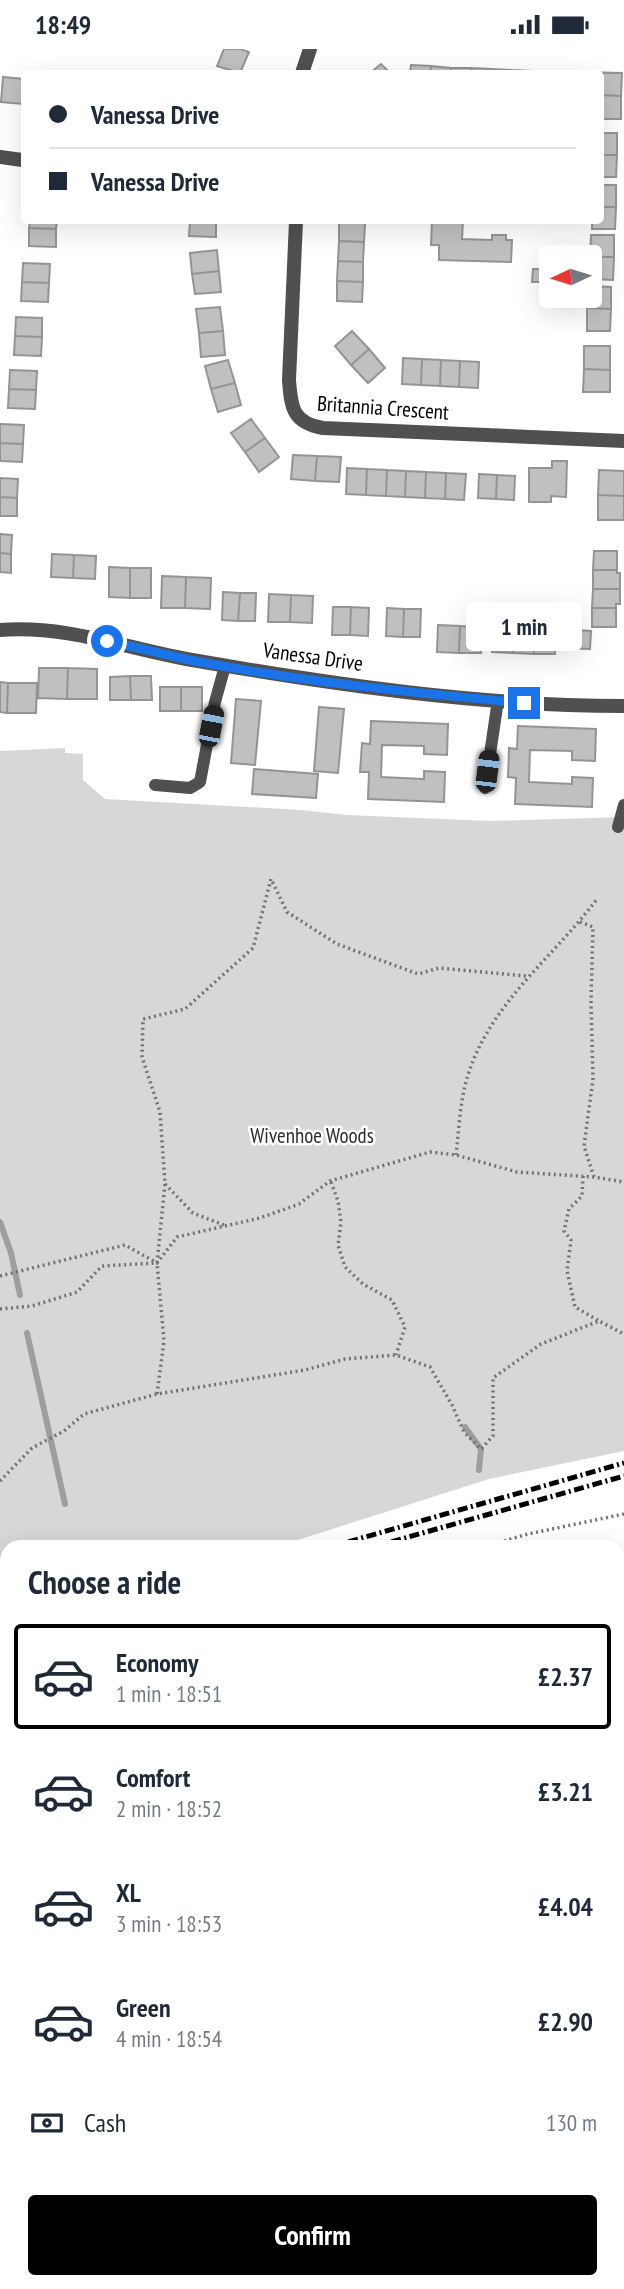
<!DOCTYPE html>
<html lang="en">
<head>
<meta charset="utf-8">
<style>
	:root { --surface:#fff; --page:#f6f6f7; --text:#1f2937; --muted:#747a83; --line:#e0e1e3; --accent:#000 }
	body { margin:0; font-family:"PT Sans Narrow",sans-serif; background:var(--page); color:var(--text); height:100vh; display:flex; flex-direction:column; font-size:26px; white-space:nowrap }
	* { box-sizing:border-box; margin:0 }
	p { font-size:23px; color:var(--muted) }
	.icon { flex:none; width:38px; height:38px; fill:none; stroke:currentColor; stroke-width:2; stroke-linecap:round; stroke-linejoin:round }
	.map { position:relative; flex:1; overflow:hidden }
	.side { position:absolute; left:0px; top:1491px; width:625px; height:749px; display:flex; flex-direction:column; background:var(--surface); border-radius:21px 21px 0 0; box-shadow:0 7px 28px #0002 }
	.side>* { flex:none }
	.hud { position:absolute; left:21px; top:21px; width:583px; height:154px; border-radius:7px; box-shadow:0 7px 28px #0002; display:grid; align-content:center; height:154px; padding:0 28px; background:var(--surface) }
	.needle { width:46px; rotate:266deg }
	.fabs { position:absolute; left:539px; top:196px; display:grid; gap:14px }
	.fabs a { display:grid; place-items:center; width:63px; height:63px; border-radius:7px; background:var(--surface); box-shadow:0 7px 28px #0002; font-size:35px }
	.end { position:absolute; width:32px; height:32px; margin:-16px; border:9px solid #1a73e8; background:#fff; box-shadow:0 0 0 4px #fff }
	.from { border-radius:50% }
	.bubble { position:absolute; height:49px; border-radius:7px; background:var(--surface); box-shadow:0 7px 28px #0002; font-size:23px; font-weight:700; line-height:49px; text-align:center }
	.car { position:absolute; width:21px; height:42px; margin:-21px -10px; border-radius:9px; box-shadow:0 0 5px 2px #0007; background:linear-gradient(#222 24%,#8ab4d8 0 40%,#222 0 76%,#8ab4d8 0 86%,#222 0) }
	.hud b { display:flex; align-items:center; gap:24px; height:66px; font-size:26px }
	.hud b+b { border-top:2px solid var(--line) }
	.hud i { width:18px; height:18px; background:var(--text) }
	ul { padding:0; list-style:none }
	li { display:flex; align-items:center; gap:21px; height:105px; margin:0 14px 10px; padding:0 14px; border:4px solid transparent; border-radius:7px }
	li div { flex:1 }
	li b { display:block; font-size:26px }
	li em { font-style:normal; font-weight:700 }
	li.on { border-color:var(--accent) }
	li>.icon { width:63px; height:63px; stroke-width:1.5 }
	h2 { padding:0 28px; font-size:32px; line-height:84px }
	.pay { display:flex; align-items:center; gap:18px; height:77px; padding:0 28px; font-size:26px }
	.pay p { margin-inline-start:auto }
	.button { display:flex; gap:14px; margin-top:auto; padding:14px 28px }
	.button a { flex:1; height:80px; border-radius:7px; background:var(--accent); color:#fff; font-size:28px; font-weight:700; line-height:80px; text-align:center }
	.status { display:flex; justify-content:space-between; align-items:center; height:49px; padding:0 35px; background:var(--surface); direction:ltr }
	.status svg { height:19px; fill:currentColor }
	.map>svg:first-child { display:block }
</style>
</head>
<body>
<div class="status"><b>18:49</b><svg viewBox="0 0 49 12"><path d="M0 12V9h3v3zM5 12V6h3v6zM10 12V3h3v9zM15 12V0h3v12zM26 1h20v11H26zM47 4h2v5h-2z"/></svg></div>
<div class="map">
<svg width="624" height="2240" viewBox="0 0 624 2240">
	<rect width="100%" height="100%" fill="#fff"/>
	<path fill="#d7d7d7" d="M65 699V704L83 705V731L105 750 301 761 347 766 490 772 624 768V1402L489 1430 276 1498H7V1632L0 1636V702Z
		M7 1681V1854L0 1859V1685Z
		M624 1866V2240H148L159 2233H618V1877Z"/>
	<path fill="#9e9e9e" d="M624 1506V1852L618 1863V1507Z
		M7 2159V2233H390L386 2240H0V2164Z"/>
	<g fill="none" stroke-linecap="round" stroke-linejoin="round">
		<path stroke="#9e9e9e" stroke-width="6" d="M0 1173 11 1204 20 1246
			M27 1284 65 1455
			M465 1378 481 1400 479 1421
			M618 2092 624 2083
			M505 2240 510 2233"/>
	</g>
	<path fill="#c0c0c0" stroke="#949494" stroke-width="2" d="M224 0H240L249 3 240 24 217 17Z
		M381 15 390 24H370Z
		M411 16 431 17 430 24H410Z
		M431 17 451 19V24H430Z
		M451 19H471V24H451Z
		M471 19 491 20V24H471Z
		M491 20 512 21V24H491Z
		M512 21 532 22V24H512Z
		M578 23 622 24 621 47 600 46V24H578Z
		M3 28 24 30 23 55 1 53Z
		M600 46 621 47V70H600Z
		M600 84H617V106H600Z
		M600 106H617L616 128H600Z
		M600 136H616V158H600Z
		M600 158H616L615 180H592V172H600Z
		M30 172H57L56 180 29 179Z
		M190 172H216V188L189 187Z
		M432 172H463L462 190 492 191V186H506V191H512L511 213 439 211V196H431Z
		M339 173 365 174 364 193 339 192Z
		M29 179 56 180V198L29 197Z
		M591 186H614V208H590Z
		M339 192 364 193 363 213 338 212Z
		M217 201 219 222 192 225 190 204Z
		M590 208H614L613 231 590 230Z
		M338 212 363 213V233L337 232Z
		M23 214 50 215 49 234 22 233Z
		M533 220H551V233H532Z
		M219 222 221 243 195 245 192 225Z
		M337 232 363 233 362 253 337 252Z
		M22 233 49 234 48 253 21 252Z
		M590 237 611 238V260L587 259Z
		M220 258 223 282 199 284 196 260Z
		M587 259 611 260 610 282H587Z
		M16 268 42 269V288L15 287Z
		M223 282 225 306 201 308 199 284Z
		M352 282 369 300 351 316 335 297Z
		M15 287 42 288 41 307 14 306Z
		M584 297H610V321L584 320Z
		M369 300 385 319 368 334 351 316Z
		M403 309 422 310 421 336 402 335Z
		M422 310 441 311 440 337 421 336Z
		M228 311 235 334 211 340 205 317Z
		M441 311 460 312 459 338 440 337Z
		M460 312 479 313 478 339 459 338Z
		M584 320 610 321V343H583Z
		M10 321 37 322 36 341 9 340Z
		M235 334 241 356 218 363 211 340Z
		M9 340 36 341 35 360 8 359Z
		M251 370 265 389 245 403 231 384Z
		M0 375 24 376 23 395 0 394Z
		M265 389 279 408 259 423 245 403Z
		M0 394 23 395 22 413 0 412Z
		M293 406 317 407 315 432 291 430Z
		M317 407 341 408 339 433 315 432Z
		M552 412H567L566 448 551 447V453H529V419H552Z
		M347 419 367 420 366 446 346 445Z
		M367 420 387 421 386 447 366 446Z
		M387 421 406 422 405 448 386 447Z
		M599 421 624 422V447L598 446Z
		M406 422 426 423 425 449 405 448Z
		M426 423 446 424 445 450 425 449Z
		M446 424 466 425 464 451 445 450Z
		M479 425 497 426 496 450 478 449Z
		M497 426 515 427 514 451 496 450Z
		M0 429 18 430 17 449 0 448Z
		M598 446 624 447V471H598Z
		M0 448 17 449V467H0Z
		M0 485 12 486 11 505 0 504Z
		M594 502H617V521H593Z
		M0 504 11 505V524L0 523Z
		M52 505 74 506 73 529 51 528Z
		M74 506 96 507 95 530 73 529Z
		M109 518 130 519V549L109 548Z
		M130 519H151V549H130Z
		M593 521H617V524H620V540H593Z
		M162 527 186 528 185 559H161Z
		M186 528 211 529 210 560 185 559Z
		M593 540H620V555H616V559H592Z
		M223 543 240 544 238 572 222 571Z
		M240 544H256L255 572H238Z
		M269 545 291 546 290 573H268Z
		M291 546 313 547 312 574 290 573Z
		M333 558H351L350 586H332Z
		M351 558 369 559 368 587 350 586Z
		M387 559 404 560 403 588 386 587Z
		M592 559H616V578H592Z
		M404 560H421L420 588H403Z
		M438 576 460 577 459 604 437 603Z
		M460 577 482 578 481 604H459Z
		M493 579 514 580 513 604 492 603Z
		M514 580 535 581 534 605 513 604Z
		M557 580 591 582 590 600 556 599Z
		M535 581 556 582 555 605H534Z
		M39 619H68L67 650 38 649Z
		M68 619 97 620V650H67Z
		M130 627 131 651H110V628Z
		M130 627H151L152 651H131Z
		M0 633 8 634 7 664 0 663Z
		M8 634H37L36 664H7Z
		M160 638H181V662H160Z
		M181 638H202V662H181Z
		M236 650 261 652 255 716 231 714Z
		M319 658 344 660 338 724 314 722Z
		M371 672 448 675 447 706 424 705V697L382 696 381 728 424 730V722L445 723 444 753 368 750 369 723H360L362 694 370 695Z
		M518 677 596 680 595 712 572 711V702L530 701 529 733 572 735V728L593 729 592 758 515 755 516 729 508 728 509 699 517 700Z
		M254 720 318 725 316 749 252 745Z"/>
	<g fill="none" stroke-linecap="round" stroke-linejoin="round">
		<path stroke="#727272" stroke-width="3.5" stroke-dasharray="2 3.5" stroke-linecap="butt" d="M580 873 593 878 591 953 593 1030 584 1097 594 1128
			M456 1106C459 1080 460 1051 468 1026 491 953 553 909 597 850
			M583 1127 582 1147 569 1160 564 1182 571 1191 567 1222 575 1258 599 1272
			M331 1133 338 1152 341 1173 338 1196 345 1218 363 1235 392 1251 405 1278 396 1306
			M165 1135 193 1164 224 1176
			M0 1227 125 1196 157 1214 177 1188 260 1169 299 1155 330 1132 430 1103 456 1106 517 1123 594 1128 624 1133
			M0 1260 32 1257 77 1243 102 1217 155 1214
			M157 1345 164 1292 157 1214 165 1135 160 1063 142 1008 143 970 185 960 253 899 271 830 287 863 337 895 418 925 439 919 527 927
			M0 1432 32 1399 64 1382 84 1365 157 1345 305 1321 345 1310 396 1306 430 1318 452 1356 464 1383 481 1400 493 1387V1329L541 1295 599 1272 624 1285
			M483 1498 528 1485 624 1465
			M0 1737 7 1732
			M618 1936 624 1921
			M423 2240 428 2233"/>
		<path stroke="#505050" stroke-width="12" d="M155 736 190 739 200 733 215 653 225 617
			M485 739 498 651
			M618 778 624 756"/>
		<path stroke="#505050" stroke-width="14" d="M302 24 310 0
			M0 108 22 111
			M296 172 289 331C291 359 293 374 323 379L624 392
			M0 581C72 576 129 601 198 612 336 636 483 657 624 657"/>
		<path stroke="#000" stroke-width="5" stroke-dasharray="10 3.5 2 3.5" stroke-linecap="butt" d="M330 1498 624 1414
			M373 1498 624 1427
			M0 1669 7 1664
			M0 1684 7 1679"/>
	</g>
	<g fill="none" stroke-linecap="round" stroke-linejoin="round">
		<path stroke="#1a73e8" stroke-width="9" d="M107 592C136 598 166 606 195 612 304 633 415 644 524 654"/>
	</g>
	<g text-anchor="middle" stroke-width="5" stroke-linejoin="round" paint-order="stroke">
		<g font-size="21" fill="#000" stroke="#fff">
			<text transform="translate(383 359) rotate(4)" y="7">Britannia Crescent</text>
			<text transform="translate(313 608) rotate(8)" y="7">Vanessa Drive</text>
		</g>
		<g font-size="21" fill="#2e2e2e" stroke="#fff">
			<text x="312" y="1094">Wivenhoe Woods</text>
		</g>
	</g>
</svg>
<div class="fabs">
<a><svg class="needle" viewBox="-14 -14 28 28"><path d="M0-13l5 13h-10z" fill="#e53935"/><path d="M0 13l5-13h-10z" fill="#747a83"/></svg></a>
</div>
<i class="end from" style="left:107px;top:592px"></i>
<i class="end" style="left:524px;top:654px"></i>
<div class="bubble" style="left:466px;top:553px;width:116px">1 min</div>
<i class="car" style="left:211px;top:677px;rotate:11deg"></i>
<i class="car" style="left:487px;top:722px;rotate:7deg"></i>
<div class="hud">
<b><i class="from"></i>Vanessa Drive</b>
<b><i></i>Vanessa Drive</b>
</div>
<section class="side">
<h2>Choose a ride</h2>
<ul>
<li class="on"><svg class="icon" aria-label="car" viewBox="0 0 24 24"><path d="M5 17H2v-5l4-1 3-4h7l3 4 3 1v5h-3M9 17h6M6 11h13"/><circle cx="7" cy="17" r="2"/><circle cx="17" cy="17" r="2"/></svg><div><b>Economy</b><p>1 min · 18:51</p></div><em>£2.37</em></li>
<li><svg class="icon" aria-label="car" viewBox="0 0 24 24"><path d="M5 17H2v-5l4-1 3-4h7l3 4 3 1v5h-3M9 17h6M6 11h13"/><circle cx="7" cy="17" r="2"/><circle cx="17" cy="17" r="2"/></svg><div><b>Comfort</b><p>2 min · 18:52</p></div><em>£3.21</em></li>
<li><svg class="icon" aria-label="car" viewBox="0 0 24 24"><path d="M5 17H2v-5l4-1 3-4h7l3 4 3 1v5h-3M9 17h6M6 11h13"/><circle cx="7" cy="17" r="2"/><circle cx="17" cy="17" r="2"/></svg><div><b>XL</b><p>3 min · 18:53</p></div><em>£4.04</em></li>
<li><svg class="icon" aria-label="car" viewBox="0 0 24 24"><path d="M5 17H2v-5l4-1 3-4h7l3 4 3 1v5h-3M9 17h6M6 11h13"/><circle cx="7" cy="17" r="2"/><circle cx="17" cy="17" r="2"/></svg><div><b>Green</b><p>4 min · 18:54</p></div><em>£2.90</em></li>
</ul>
<div class="pay"><svg class="icon" aria-label="cash" viewBox="0 0 24 24"><path d="M3 7h18v10H3z"/><circle cx="12" cy="12" r="2"/></svg>Cash<p>130 m</p></div>
<div class="button"><a>Confirm</a></div>
</section>
</div>
</body>
</html>
